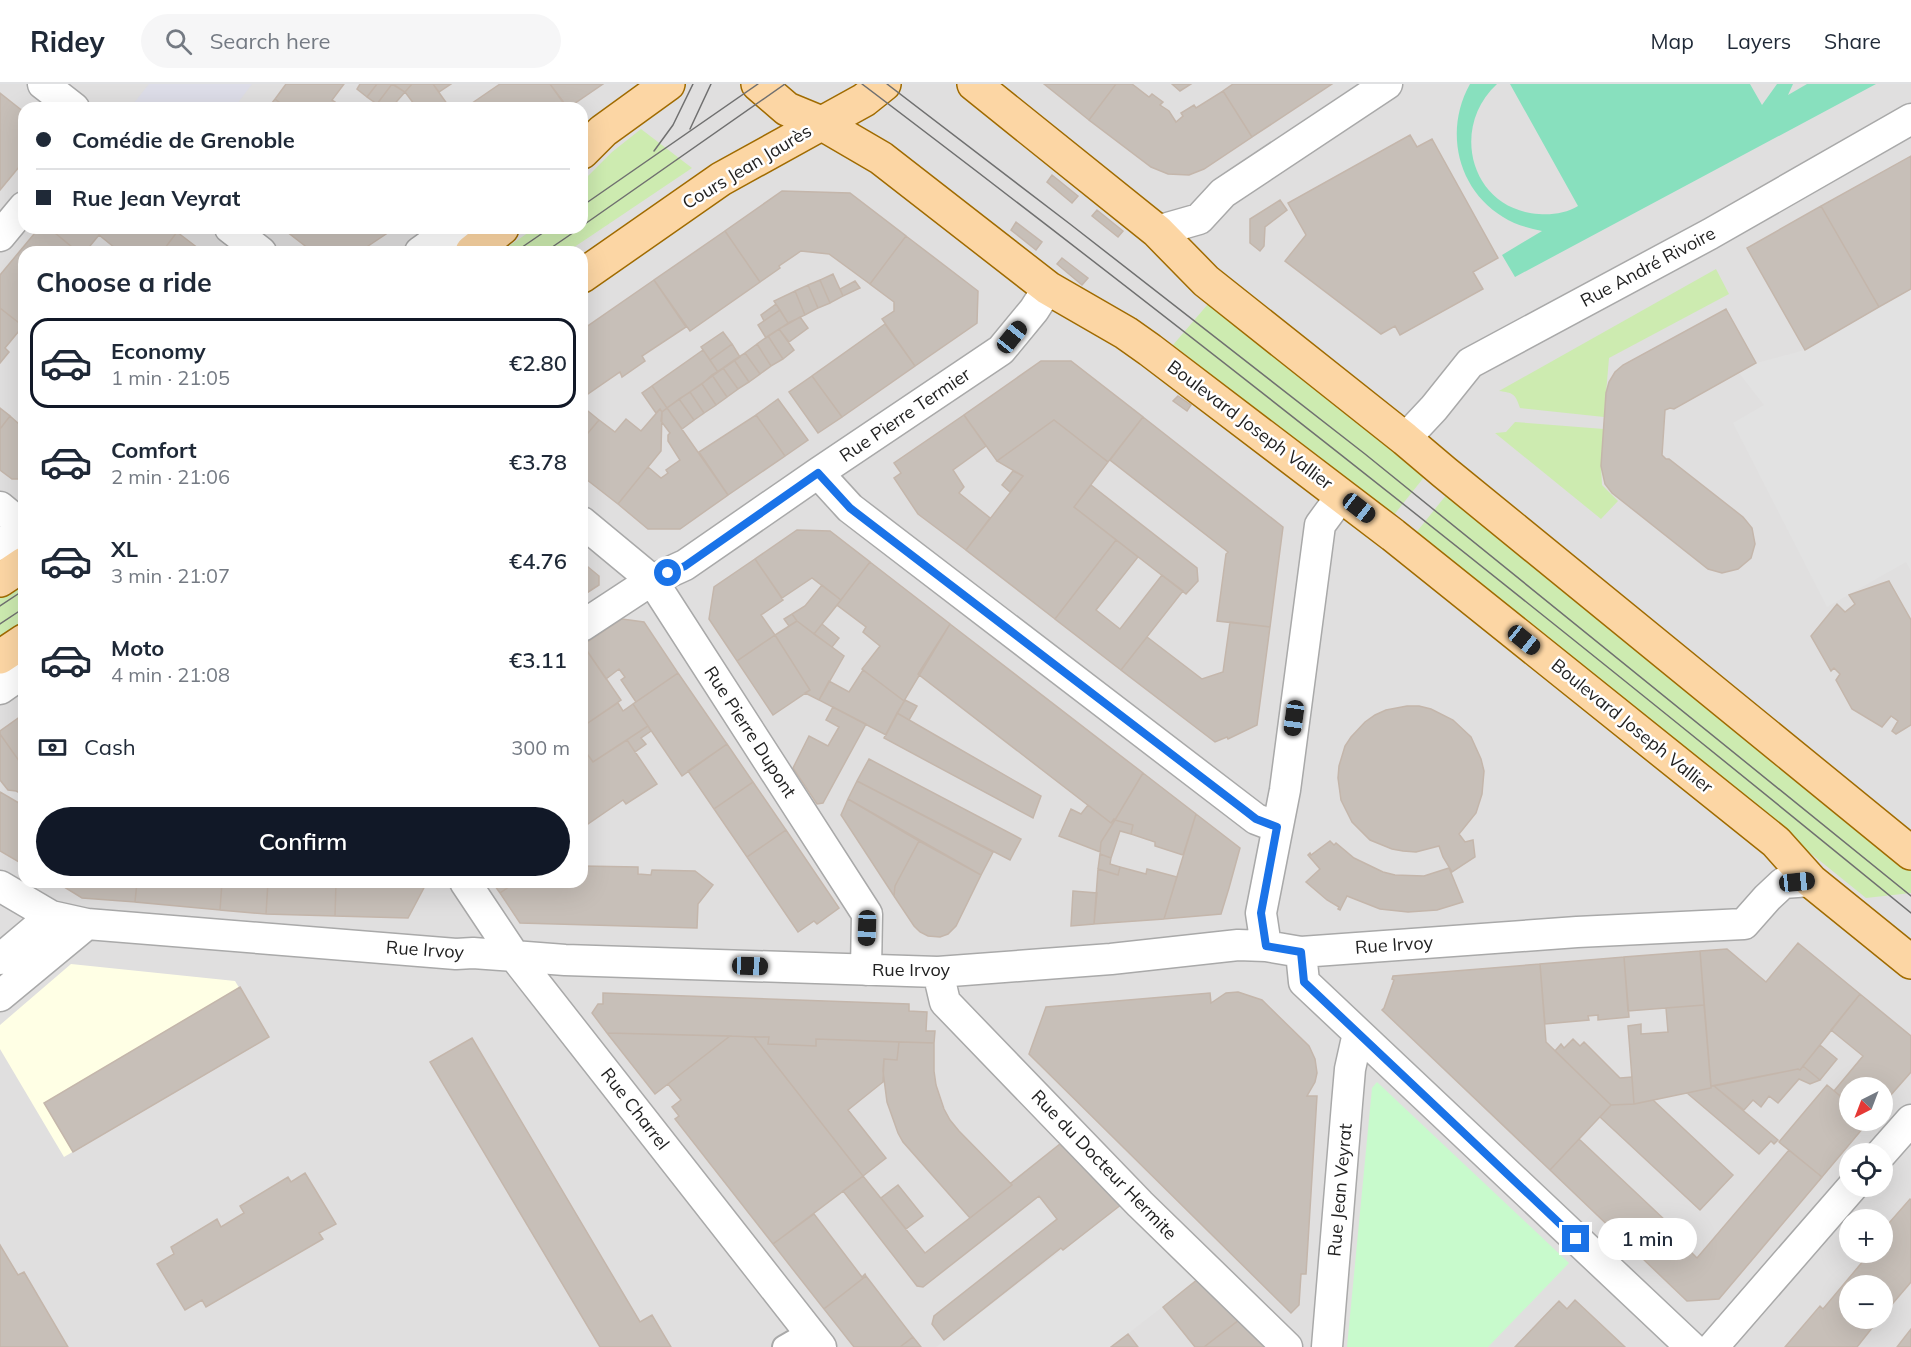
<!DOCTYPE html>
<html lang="en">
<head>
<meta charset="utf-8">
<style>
	:root { --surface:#fff; --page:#f6f6f7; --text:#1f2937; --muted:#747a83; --line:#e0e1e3; --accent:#111827 }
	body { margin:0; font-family:Mulish,sans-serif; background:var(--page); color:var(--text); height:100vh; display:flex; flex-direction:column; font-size:22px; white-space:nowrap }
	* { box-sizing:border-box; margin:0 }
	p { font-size:20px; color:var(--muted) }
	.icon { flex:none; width:33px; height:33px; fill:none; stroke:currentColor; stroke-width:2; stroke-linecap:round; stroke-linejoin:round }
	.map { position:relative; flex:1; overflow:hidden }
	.drawer { position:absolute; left:18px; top:162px; width:570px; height:642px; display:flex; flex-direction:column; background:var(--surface); border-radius:18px; box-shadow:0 6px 24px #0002 }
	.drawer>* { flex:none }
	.banner { position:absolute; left:18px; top:18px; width:570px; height:132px; border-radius:18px; box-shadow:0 6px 24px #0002; display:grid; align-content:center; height:132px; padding:0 18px; background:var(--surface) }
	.needle { width:39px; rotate:222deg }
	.tools { position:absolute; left:1839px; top:993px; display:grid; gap:12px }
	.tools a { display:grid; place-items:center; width:54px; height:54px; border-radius:50%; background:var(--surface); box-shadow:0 6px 24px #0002; font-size:30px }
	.end { position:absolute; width:27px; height:27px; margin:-14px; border:8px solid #1a73e8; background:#fff; box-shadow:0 0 0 3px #fff }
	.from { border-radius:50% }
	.bubble { position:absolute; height:42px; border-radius:21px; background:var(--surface); box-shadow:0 6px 24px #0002; font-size:20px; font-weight:600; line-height:42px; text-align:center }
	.car { position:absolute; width:18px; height:36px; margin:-18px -9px; border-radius:8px; box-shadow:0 0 4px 2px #0007; background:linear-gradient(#222 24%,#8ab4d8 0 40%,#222 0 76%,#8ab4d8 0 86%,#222 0) }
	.banner b { display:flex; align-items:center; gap:21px; height:57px; font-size:22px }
	.banner b+b { border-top:2px solid var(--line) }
	.banner i { width:15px; height:15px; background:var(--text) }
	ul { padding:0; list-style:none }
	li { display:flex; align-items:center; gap:18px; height:90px; margin:0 12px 9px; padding:0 6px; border:3px solid transparent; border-radius:18px }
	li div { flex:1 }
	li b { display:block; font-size:22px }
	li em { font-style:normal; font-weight:600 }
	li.on { border-color:var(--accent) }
	li>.icon { width:54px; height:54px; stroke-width:1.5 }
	h2 { padding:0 18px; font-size:27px; line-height:72px }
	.pay { display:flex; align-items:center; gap:15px; height:66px; padding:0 18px; font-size:22px }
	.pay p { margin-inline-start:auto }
	.primary-button { display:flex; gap:12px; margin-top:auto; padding:12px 18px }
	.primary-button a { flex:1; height:69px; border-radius:36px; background:var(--accent); color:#fff; font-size:24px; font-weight:600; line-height:69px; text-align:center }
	header { display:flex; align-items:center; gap:36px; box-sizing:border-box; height:84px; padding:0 30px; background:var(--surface); border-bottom:2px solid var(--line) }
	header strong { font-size:28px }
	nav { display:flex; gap:33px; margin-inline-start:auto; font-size:21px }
	.search { width:420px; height:54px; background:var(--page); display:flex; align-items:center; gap:15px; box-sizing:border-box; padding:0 21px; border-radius:33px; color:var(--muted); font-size:22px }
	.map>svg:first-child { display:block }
</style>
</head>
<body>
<header>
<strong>Ridey</strong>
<div class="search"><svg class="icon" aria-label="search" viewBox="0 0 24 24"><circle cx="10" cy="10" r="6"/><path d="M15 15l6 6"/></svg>Search here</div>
<nav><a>Map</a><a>Layers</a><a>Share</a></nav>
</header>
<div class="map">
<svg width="1911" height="1263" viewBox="0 0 1911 1263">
	<rect width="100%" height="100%" fill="#f2efe9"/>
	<path fill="#e0dfdf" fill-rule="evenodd" d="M0 0H1911V1263H0ZM24 24H582V144H24ZM24 168H582V798H24ZM1850 1004H1882V1036H1850ZM1850 1070H1882V1102H1850ZM1850 1136H1882V1168H1850ZM1850 1202H1882V1234H1850Z"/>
	<path fill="#ffffe5" d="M71 880 235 897 269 953 64 1073 0 965V941Z"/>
	<path fill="#cdebb0" d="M641 45 692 84 567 168H500L535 144H582V98L612 68Z
		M1716 185 1729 210 1609 274 1604 333 1520 324C1515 309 1513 309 1499 307Z
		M1208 220 1425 392 1393 432 1173 261Z
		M1515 338 1604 345 1601 382 1602 401 1618 417 1601 435 1495 349 1506 348Z
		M1447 410 1911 786V809L1866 814 1415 450Z
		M24 496V537L0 554V513Z"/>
	<path fill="#c8facc" d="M1377 998 1569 1179 1488 1263H1347L1372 1004Z"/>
	<path fill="#88e0be" d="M1470 0H1497C1449 44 1471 126 1539 130 1552 131 1567 129 1578 122L1510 0H1750L1762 21 1777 0H1793L1788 11 1807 0H1876L1515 193 1502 171 1542 147C1529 144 1515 141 1503 133 1457 105 1444 46 1470 0Z"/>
	<path fill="#e2e2e2" d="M1911 205V487L1906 478 1827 523 1733 339 1764 321 1739 289 1756 279 1805 266Z
		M1122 1120 1198 1195 1111 1263H936Z"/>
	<path fill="#dddde8" d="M149 0H252L234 24H130Z"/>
	<path fill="#c7bfb8" stroke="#c4b6ab" stroke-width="1.5" d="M286 0H344L332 16 335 18 331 24H287L275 15Z
		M360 0H377L367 13 357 5Z
		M377 0H392L377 20 367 13Z
		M392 0 405 8 391 24H382L377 20Z
		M393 0H412L405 8Z
		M412 0H433L450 24H417L405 8Z
		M433 0H451L439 8Z
		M500 0H550L567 24H465Z
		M550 0H603L568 24Z
		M1044 0H1116L1089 36Z
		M1116 0H1132L1149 13 1152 10 1163 18 1160 21 1169 27 1176 38 1183 32 1181 29 1194 21 1196 24 1223 7 1252 53 1204 85 1189 91 1168 90 1151 83 1089 36Z
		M1172 0H1191L1180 7Z
		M1233 0H1332L1252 53 1223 7Z
		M0 9 24 28V77L0 106Z
		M275 15 287 24H268Z
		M1410 51 1417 63 1432 55 1498 174 1473 188 1483 205 1400 251 1395 242 1381 250 1285 177 1306 151 1288 119Z
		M1911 72V205L1879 223 1821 122Z
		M1052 91 1078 112 1072 119 1047 98Z
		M782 107 850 109 906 152 870 200 829 170 801 167 779 182 780 184 760 198 725 147Z
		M1280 116 1287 126 1265 143 1264 162 1260 167 1250 159V135Z
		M1821 122 1879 223 1805 266 1747 164Z
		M1097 126 1123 147 1118 153 1092 132Z
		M1016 138 1042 158 1036 166 1011 146Z
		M39 144H49L78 168H24L23 242 0 224V191Z
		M49 144H172L177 148 162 168H120L99 151 85 168H78Z
		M282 144H395L359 168H313Z
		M725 147 760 198 690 247 654 196Z
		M177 148 203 168H162Z
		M906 152 978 207 977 239 915 282 882 235 894 227V218L870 200Z
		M1062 174 1088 194 1082 201 1057 180Z
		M833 190 843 212 830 219 820 196Z
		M654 196 686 243 642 272 645 277 622 293 620 288 582 314V246Z
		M820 196 830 219 818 224 808 201Z
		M855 197 860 204 843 212 840 205Z
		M808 201 818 224 805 231 795 207Z
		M795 207 805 231 788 239 774 217Z
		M776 220 780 226 764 237 761 231Z
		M0 224 23 242 5 264 9 268 0 279Z
		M1726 225 1756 279 1674 325 1670 324 1665 326 1662 371 1666 375H1669L1743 433 1752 444 1755 460 1751 474 1738 485 1722 489 1708 485 1612 409 1605 400 1601 382 1606 309 1609 298 1615 288 1623 281Z
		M780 226 788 239 766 254 758 241Z
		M800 233 808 244 789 258 779 245Z
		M885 240 915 282 842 333 812 292Z
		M779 245 794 266 783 275 768 252Z
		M723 248 732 260 710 276 701 263Z
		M768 252 783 275 771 282 757 260Z
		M732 260 740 273 718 288 710 276Z
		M757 260 771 282 760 290 745 269Z
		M703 266 718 288 667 324 652 302Z
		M745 269 760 290 749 298 734 276Z
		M734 276 749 298 738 305 723 284Z
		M1041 277H1071L1143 333 1108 378 1054 336 997 377 964 331Z
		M723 284 738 305 727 313 712 291Z
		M712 291 727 313 716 321 702 300Z
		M812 292 842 333 818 349 789 308Z
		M702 300 716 321 704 329 690 308Z
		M652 302 667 324 662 328 660 325 656 329 642 309Z
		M690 308 704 329 694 336 679 315Z
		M1178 312 1191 321 1187 327 1173 317Z
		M679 315 694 336 682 345 667 324Z
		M778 315 808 356 785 372 756 331Z
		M583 323 599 336 582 356V324Z
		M0 324 10 332 0 345Z
		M667 324 728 411 680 445H648L618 420 648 383 661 394 668 389 666 386 680 376 668 357V351L670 349 661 337 662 328Z
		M660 325 662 328 661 367 618 420 582 392V356L599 336 615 348 626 335 641 347Z
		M756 331 785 372 728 411 699 368Z
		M964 331 986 362 953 386 964 403 959 409 990 434 966 466 918 430 894 394 901 389 894 379Z
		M10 332 19 340 24 336V395H12L0 386V345Z
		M1143 333 1283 443 1270 543 1217 537 1226 470 1228 468 1110 376Z
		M1054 336 1108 378 1074 423 1116 456 1055 535 966 466 1023 392 997 377Z
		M1013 387 1023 392 1010 408 1002 401Z
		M1091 401 1197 484 1198 497 1186 510 1074 423Z
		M797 446 830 447 870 478 841 516 812 494 782 514 755 475Z
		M1116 456 1138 473 1096 526 1120 545 1162 491 1183 507 1121 586 1055 535Z
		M755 475 783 516 761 531 775 551 737 577 709 535 714 503Z
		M582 478 599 492V501L582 512Z
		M870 478 950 540 904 617 862 585 880 562 863 548 866 543 837 521Z
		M1889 497 1911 536V641L1896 650 1892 647 1898 637 1891 632 1882 643 1852 625 1836 596 1840 590 1834 584 1831 587 1811 552 1837 520 1845 528 1855 520 1849 511Z
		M822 501 841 516 814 550 797 537 792 530 805 522Z
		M792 530 797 537 789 542 784 535Z
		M622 535 644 538 678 589 636 618 621 596 625 593 619 585 606 595 583 561Z
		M797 537 844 572 819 616 805 609 810 606 775 551Z
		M1230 538 1270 543 1257 641 1228 655 1227 653 1215 658 1121 586 1147 553 1202 595 1223 588Z
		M822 540 839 554 832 563 814 550Z
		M950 540 1143 689 1115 736 1114 735 1111 739 918 590Z
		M775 551 810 606 773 631 737 577Z
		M583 561 621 616 582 643V562Z
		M863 586 904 617 886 651 819 616 829 597 849 608Z
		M678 589 727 660 682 692 633 620Z
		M905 616 917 622 909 636 897 629Z
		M618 619 623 627 633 620 648 642 593 678 582 663V643Z
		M1407 622H1419L1431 625 1453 636 1471 653 1481 675 1484 687 1482 710 1476 729 1459 750 1465 758 1473 756 1475 773 1452 788 1443 773 1439 762 1416 768 1403 767 1392 765 1370 756 1352 738 1341 716 1338 694 1339 682 1345 662 1351 653 1365 638 1375 631 1386 626Z
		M833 623 866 640 823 719 817 720 793 684 809 652 828 662 839 643 826 636Z
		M897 629 1041 712 1033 734 884 654Z
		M24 630V684L0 650V647Z
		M648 642 651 647 641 654 646 660 635 668 627 656Z
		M0 650 24 684V711L16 707 8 706 0 696Z
		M627 656 657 700 626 720 623 716 582 744V663L593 678Z
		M727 660 753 698 714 725 688 687Z
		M869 675 1021 755 1010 776 857 697Z
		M1143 689 1196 730 1183 771 1155 762V758L1131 750 1133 741 1115 736Z
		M857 697 993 768 981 791 848 715Z
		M753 698 786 746 747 773 714 725Z
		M0 708 24 722V781L0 767Z
		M848 715 919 757 895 802 894 812 841 731Z
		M1088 721 1111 739 1114 735 1115 736 1101 758 1100 768 1059 752 1071 725 1081 730Z
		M1196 730 1240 764 1229 804 1221 830 1164 835Z
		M1115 736 1133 741 1131 750 1120 747 1111 774 1100 770 1101 758Z
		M786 746 839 824 817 840 814 837 798 848 747 773Z
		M919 757 981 791 956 842 948 850 940 853 928 852 920 848 914 842 894 812 895 802Z
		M1330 757 1334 761 1336 759 1354 774 1383 788 1395 791 1424 792 1449 784 1463 818 1437 826 1408 828 1380 825 1347 812 1340 826 1338 825 1339 823 1327 816 1306 798 1320 785 1308 771 1310 769 1311 771Z
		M1100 770 1111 774 1110 780 1120 783 1118 791 1098 785Z
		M582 782 638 783V790L651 791 652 786 695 787 713 801 698 820 697 844 520 839 500 809 516 798H582Z
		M1120 783 1146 790 1147 785 1177 793 1164 835 1094 840 1098 785 1118 791Z
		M56 798H137L135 818 82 814Z
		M137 798H222L220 826 135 818Z
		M222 798H268L266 830 220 826Z
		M268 798H336L335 832 266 830Z
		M336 798H427L408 834 335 832Z
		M492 798H516L500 809Z
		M1073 807 1097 809 1094 840 1071 842Z
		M1798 859 1860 910 1800 986 1798 985 1711 1002 1700 867 1727 865 1766 898Z
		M1700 867 1704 921 1628 927 1624 873Z
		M1624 873 1629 933 1598 936V931L1588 932 1589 936 1545 940 1540 880Z
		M1540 880 1546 958 1611 1021 1550 1086 1382 926 1384 924 1394 896 1392 895 1393 892Z
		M240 903 269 953 73 1068 44 1019Z
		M1238 908 1262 916 1309 962 1315 975 1317 989 1315 998 1307 1012H1317L1306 1190H1301L1299 1221 1291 1229 1029 970 1046 923 1210 909 1211 919 1226 909Z
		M603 909 909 920V927L927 928 926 947H935L934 959 816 955V962L768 960 769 953 607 949 592 929 598 920H603Z
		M1860 910 1911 952V988L1882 1021V1004H1850V1020L1834 1007 1863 972 1831 946Z
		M1704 921 1711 1004 1634 1020 1628 942 1641 940V950L1668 948 1666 924Z
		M607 949 730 952 655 1010Z
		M730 952 754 953 863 1092 773 1160 675 1035 679 1032 672 1023 681 1016 668 1000Z
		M754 953H769L768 960 816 962V955L899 958 897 976 884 975 883 998 848 1026 886 1074 863 1092Z
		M472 954 640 1238 652 1231 671 1263H600L430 978Z
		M1573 955 1580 962 1584 958 1620 994 1632 993 1634 1020 1611 1021 1555 967 1561 960 1564 964Z
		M899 958 934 959V987L936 1001 944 1025 950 1036 959 1047 1012 1101 970 1134 903 1058 898 1049 887 1018 883 987 884 975 897 976Z
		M1820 961 1837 975 1820 996 1803 982Z
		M1803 982 1820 996 1810 1000 1799 995 1778 1019 1769 1012 1761 1023 1753 1016 1744 1026 1714 1002 1798 985 1800 986Z
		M1827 1001 1850 1020V1036L1869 1037 1822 1093 1779 1058Z
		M1711 1002H1714L1778 1056 1774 1060 1771 1057 1759 1070 1687 1009 1711 1004Z
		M1653 1016 1733 1091 1700 1126 1600 1033 1611 1021 1634 1020Z
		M1579 1055 1684 1154 1681 1158 1697 1174 1789 1066 1822 1093 1719 1215 1687 1217 1550 1086Z
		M1060 1060 1122 1120 1063 1166 1061 1164 944 1256 932 1240 934 1232 1057 1135 1039 1112 923 1203 917 1202 843 1107 863 1092 925 1169 1012 1101 1011 1099Z
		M305 1089 336 1140 319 1149 323 1155 206 1223 202 1216 185 1226 157 1180 174 1170 171 1163 217 1135 221 1143 244 1129 240 1122 288 1093 291 1098Z
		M898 1101 923 1132 906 1145 881 1114Z
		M1910 1115 1911 1116V1198L1882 1232V1202H1850V1234H1880L1857 1263H1785L1820 1222 1823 1225 1864 1176 1861 1173 1864 1168H1882V1147Z
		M814 1130 862 1193 865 1190 866 1192 824 1225 773 1160Z
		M0 1161 18 1191 24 1188 68 1263H0Z
		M866 1192 913 1253 900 1263H854L824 1225Z
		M1198 1195 1239 1236 1204 1263H1195L1163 1223Z
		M1575 1216 1625 1263H1515L1559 1217 1567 1225Z
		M1239 1236 1267 1263H1204Z
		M1911 1245V1263H1897Z
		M1128 1250 1138 1263H1111Z
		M913 1253 921 1263H900Z"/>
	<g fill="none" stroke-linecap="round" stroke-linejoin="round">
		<g stroke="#a9a9a9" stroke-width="26">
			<path id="pedestrian" d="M784 1263 810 1248"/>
		</g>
		<g stroke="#a9a9a9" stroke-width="33">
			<path id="minor" d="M43 0 74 24
				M230 144 261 168
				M1157 147 1199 135 1223 109 1387 0
				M0 152 24 123
				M420 168 441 153 477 165
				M1405 355 1434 324 1470 279 1710 150 1911 35
				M818 389 850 424 1256 735 1277 743
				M0 423 24 443
				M582 438 652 496 867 830 866 886
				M0 461 24 445
				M582 542 652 496 685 481 818 389 1001 266 1034 226 1048 204
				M0 605 24 588
				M465 798 515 873 821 1263
				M0 802 51 832 87 840 456 870 473 869 565 876 938 888 1111 875 1238 861 1266 862 1301 868 1577 848 1744 840 1767 814 1783 799 1811 797
				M1266 862 1261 829 1285 706 1320 441 1342 411
				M1301 868 1304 898 1691 1263
				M0 875 51 832
				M938 888 945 918 1140 1120 1287 1263
				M0 912 87 840
				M1881 1070 1911 1036
				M1327 1263 1347 1020 1350 985 1358 949
				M1713 1263 1853 1102"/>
		</g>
		<g stroke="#a06b00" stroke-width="36">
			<path id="primary" d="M758 0 787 25 821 39 881 74 1048 204 1126 249 1150 266 1393 451 1776 758 1811 797 1911 878
				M974 0 1157 147 1206 197 1405 355 1444 388 1911 769
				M582 68 603 47 668 0
				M472 168 502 144
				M582 192 721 95 864 16 884 0
				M0 496 24 480
				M0 573 24 557"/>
		</g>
		<use href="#pedestrian" stroke="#fff" stroke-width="22"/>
		<use href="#minor" stroke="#fff" stroke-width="30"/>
		<use href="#primary" stroke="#fcd6a4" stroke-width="33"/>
		<path stroke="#707070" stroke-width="1.5" d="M862 0C1217 269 1566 547 1911 829
			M887 0 1070 140 1365 370 1911 812
			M690 45 711 0
			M654 67 673 41 693 0
			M582 122 758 0
			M582 142 785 0
			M515 168 550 144
			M545 168 580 144
			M0 522 24 506
			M0 540 24 524"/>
	</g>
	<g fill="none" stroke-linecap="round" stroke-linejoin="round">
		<path stroke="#1a73e8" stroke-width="8" d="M668 489 685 482 818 389 850 424 1247 728 1256 735 1277 743 1261 829 1266 862 1301 868 1304 898 1576 1155"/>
	</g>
	<g text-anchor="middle" stroke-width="5" stroke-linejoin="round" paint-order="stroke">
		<g font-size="18" fill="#222" stroke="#fff">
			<text transform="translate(747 83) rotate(-31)" y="6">Cours Jean Jaurès</text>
			<text transform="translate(1648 183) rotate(-28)" y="6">Rue André Rivoire</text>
			<text transform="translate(905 331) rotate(-34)" y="6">Rue Pierre Termier</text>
			<text transform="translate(1250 341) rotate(37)" y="6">Boulevard Joseph Vallier</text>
			<text transform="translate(1632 642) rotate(39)" y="6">Boulevard Joseph Vallier</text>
			<text transform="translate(750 648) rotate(57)" y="6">Rue Pierre Dupont</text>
			<text transform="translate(1394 861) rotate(-4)" y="6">Rue Irvoy</text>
			<text transform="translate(425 866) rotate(4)" y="6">Rue Irvoy</text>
			<text x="911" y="892">Rue Irvoy</text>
			<text transform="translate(635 1025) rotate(52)" y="6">Rue Charrel</text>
			<text transform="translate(1104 1081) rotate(46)" y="6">Rue du Docteur Hermite</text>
			<text transform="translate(1340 1106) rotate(-85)" y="6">Rue Jean Veyrat</text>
		</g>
	</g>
</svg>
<div class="tools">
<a><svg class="needle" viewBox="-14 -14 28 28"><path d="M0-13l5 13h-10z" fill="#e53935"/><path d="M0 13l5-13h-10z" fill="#747a83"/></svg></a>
<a><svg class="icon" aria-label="locate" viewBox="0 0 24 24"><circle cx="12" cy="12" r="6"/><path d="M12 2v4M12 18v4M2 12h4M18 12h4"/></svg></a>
<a>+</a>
<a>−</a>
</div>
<i class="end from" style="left:668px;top:489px"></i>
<i class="end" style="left:1576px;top:1155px"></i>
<div class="bubble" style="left:1598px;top:1134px;width:99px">1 min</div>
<i class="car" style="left:1012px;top:253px;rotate:39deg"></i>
<i class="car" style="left:1359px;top:424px;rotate:128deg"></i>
<i class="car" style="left:1524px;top:556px;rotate:129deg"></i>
<i class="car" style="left:1294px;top:634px;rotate:188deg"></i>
<i class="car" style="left:1797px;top:798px;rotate:84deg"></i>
<i class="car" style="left:867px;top:844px;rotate:182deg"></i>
<i class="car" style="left:750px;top:882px;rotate:92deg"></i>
<div class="banner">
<b><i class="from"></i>Comédie de Grenoble</b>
<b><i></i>Rue Jean Veyrat</b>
</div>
<section class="drawer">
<h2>Choose a ride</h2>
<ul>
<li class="on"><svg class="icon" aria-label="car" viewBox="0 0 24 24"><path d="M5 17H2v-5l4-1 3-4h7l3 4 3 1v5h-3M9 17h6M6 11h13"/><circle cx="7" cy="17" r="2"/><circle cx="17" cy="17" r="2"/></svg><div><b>Economy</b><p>1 min · 21:05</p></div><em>€2.80</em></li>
<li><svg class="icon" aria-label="car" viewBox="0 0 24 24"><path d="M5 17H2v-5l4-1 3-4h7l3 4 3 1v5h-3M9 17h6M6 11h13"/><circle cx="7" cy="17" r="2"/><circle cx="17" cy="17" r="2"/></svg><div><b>Comfort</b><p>2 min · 21:06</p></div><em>€3.78</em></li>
<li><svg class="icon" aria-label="car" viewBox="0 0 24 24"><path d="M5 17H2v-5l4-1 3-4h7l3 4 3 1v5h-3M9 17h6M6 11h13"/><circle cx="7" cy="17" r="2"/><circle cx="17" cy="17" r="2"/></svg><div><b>XL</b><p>3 min · 21:07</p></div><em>€4.76</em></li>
<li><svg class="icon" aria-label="car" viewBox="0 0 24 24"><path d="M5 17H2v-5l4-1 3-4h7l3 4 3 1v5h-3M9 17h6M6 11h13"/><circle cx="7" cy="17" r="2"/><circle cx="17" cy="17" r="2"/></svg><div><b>Moto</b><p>4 min · 21:08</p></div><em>€3.11</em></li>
</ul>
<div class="pay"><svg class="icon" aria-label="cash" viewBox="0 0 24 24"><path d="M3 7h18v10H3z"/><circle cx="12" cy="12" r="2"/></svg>Cash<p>300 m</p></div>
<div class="primary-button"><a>Confirm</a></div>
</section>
</div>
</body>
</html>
